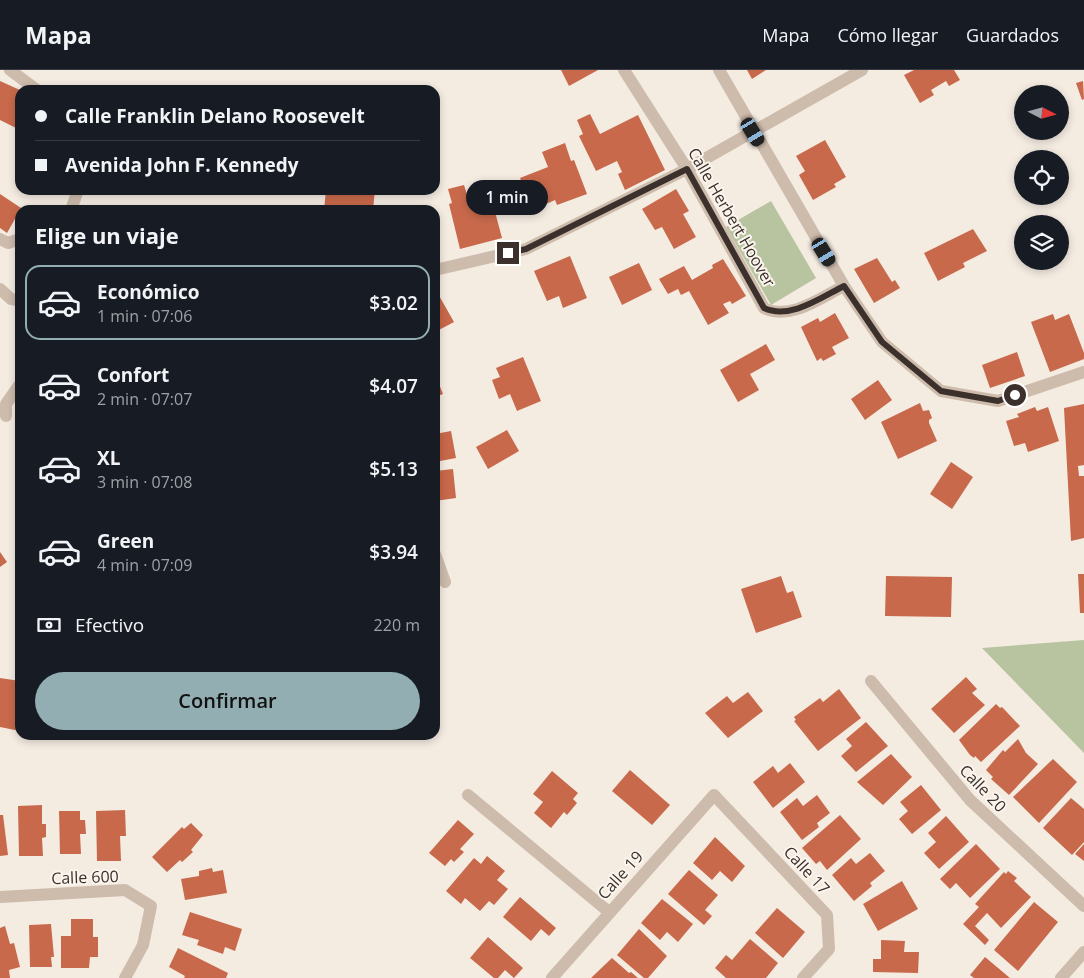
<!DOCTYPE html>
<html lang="es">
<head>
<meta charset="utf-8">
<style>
	:root { --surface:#171b24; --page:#242831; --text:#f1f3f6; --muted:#9ea1a6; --line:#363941; --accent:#92aeb2 }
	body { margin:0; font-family:"Open Sans",sans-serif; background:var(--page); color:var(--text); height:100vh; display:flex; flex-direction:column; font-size:19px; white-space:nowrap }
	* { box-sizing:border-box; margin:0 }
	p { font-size:16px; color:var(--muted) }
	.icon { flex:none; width:28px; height:28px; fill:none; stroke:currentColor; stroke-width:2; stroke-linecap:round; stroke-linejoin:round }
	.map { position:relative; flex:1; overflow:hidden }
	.panel { position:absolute; left:15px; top:135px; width:425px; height:535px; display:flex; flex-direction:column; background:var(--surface); border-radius:15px; box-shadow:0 2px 8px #0003 }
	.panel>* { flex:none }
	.guide { position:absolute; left:15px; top:15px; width:425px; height:110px; border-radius:15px; box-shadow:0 2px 8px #0003; display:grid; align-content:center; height:110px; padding:0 20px; background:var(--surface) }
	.needle { width:32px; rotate:96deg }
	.buttons { position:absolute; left:1014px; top:15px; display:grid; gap:10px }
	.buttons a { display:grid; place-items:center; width:55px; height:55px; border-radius:50%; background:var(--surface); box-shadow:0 2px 8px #0003; font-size:25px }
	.end { position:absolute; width:22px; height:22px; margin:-11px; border:6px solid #3b302b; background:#fff; box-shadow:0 0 0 2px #fff }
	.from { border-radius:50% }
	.bubble { position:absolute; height:35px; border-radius:18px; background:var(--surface); box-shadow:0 2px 8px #0003; font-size:16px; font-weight:600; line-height:35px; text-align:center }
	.car { position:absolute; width:15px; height:30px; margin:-15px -8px; border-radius:6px; box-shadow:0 0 4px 1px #0007; background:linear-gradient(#222 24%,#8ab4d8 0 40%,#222 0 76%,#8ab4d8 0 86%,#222 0) }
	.guide b { display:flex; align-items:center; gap:18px; height:48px; font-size:19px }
	.guide b+b { border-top:1px solid var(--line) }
	.guide i { width:12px; height:12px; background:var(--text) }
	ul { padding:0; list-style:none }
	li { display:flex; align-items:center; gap:15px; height:75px; margin:0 10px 8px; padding:0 10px; border:2px solid transparent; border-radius:15px }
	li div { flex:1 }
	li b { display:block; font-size:19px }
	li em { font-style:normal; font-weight:600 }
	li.active { border-color:var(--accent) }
	li>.icon { width:45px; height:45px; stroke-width:1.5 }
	h2 { padding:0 20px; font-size:22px; line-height:60px }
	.pay { display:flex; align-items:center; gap:12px; height:55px; padding:0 20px; font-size:19px }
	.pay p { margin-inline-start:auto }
	.action { display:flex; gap:10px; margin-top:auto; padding:10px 20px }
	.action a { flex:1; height:58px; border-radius:30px; background:var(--accent); color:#111; font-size:20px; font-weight:600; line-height:58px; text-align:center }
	header { display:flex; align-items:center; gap:30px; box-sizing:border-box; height:70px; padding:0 25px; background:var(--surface); border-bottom:1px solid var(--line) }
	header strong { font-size:24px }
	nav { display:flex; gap:28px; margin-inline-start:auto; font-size:18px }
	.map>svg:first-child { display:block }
</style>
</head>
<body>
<header>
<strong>Mapa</strong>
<nav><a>Mapa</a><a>Cómo llegar</a><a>Guardados</a></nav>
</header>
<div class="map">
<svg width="1084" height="908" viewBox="0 0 1084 908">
	<rect width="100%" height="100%" fill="#f4ebe1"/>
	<path fill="#b8c4a0" d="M771 131 816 208 771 235 726 157Z
		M1084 570V683L982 578Z"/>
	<path fill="#c8694b" d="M561 0H598L569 16Z
		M747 0H766L752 9Z
		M914 0H954L960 10 949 16 946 11 931 20 934 25 920 33 904 5Z
		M0 11 20 20V50L16 58 0 50Z
		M1083 11 1084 29 1082 30 1076 13Z
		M590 44 600 64 638 45 665 100 625 120 618 104 622 102 617 91 596 101 579 66 583 64 577 50Z
		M825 70 846 107 834 114 836 117 813 130 799 105 805 101 796 86Z
		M565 73 571 91 574 90 587 124 557 135 555 130 546 134 540 118 526 123 520 108 548 97 542 82Z
		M464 115 468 128 490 123 502 168 460 179 449 134 452 133 448 119Z
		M676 119 689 141 683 144 696 167 674 179 662 157 655 160 642 139Z
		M326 120H375L373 140H324Z
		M0 124 24 140H20L7 163 0 158Z
		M973 159 987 181 963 193 965 197 938 211 924 183Z
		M570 186 587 228 563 238 559 226 547 231 534 201Z
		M877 188 892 212 895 210 900 218 874 233 854 199Z
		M723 189 746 226 732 234 730 231 723 234 729 243 708 255 689 221 681 225 678 219 668 224 659 209 684 196 692 210 713 198 712 195Z
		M639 193 652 220 622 235 609 207Z
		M437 222 454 252 435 262V223Z
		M835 243 849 268 832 277 836 284 823 291 821 288 817 291 801 257 818 248 820 252Z
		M1053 244 1055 250 1069 244 1084 283V289L1050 302 1031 252Z
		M766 274 775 290 750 304 759 320 738 332 720 300Z
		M1017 282 1025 306 990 318 982 295Z
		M523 287 541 331 517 341 510 324 499 329 492 310 500 307 496 298Z
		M435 304 443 324 435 327Z
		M878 310 892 330 865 350 851 329Z
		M920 333 923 341 929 340 932 348 929 350V353L937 371 898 389 881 352Z
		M1084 334V395L1078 396 1079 406H1084V468L1071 471 1064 338Z
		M1035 337 1037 341 1048 337 1059 371 1028 382 1025 373 1014 376 1006 351 1019 347 1017 344Z
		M507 360 519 381 488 399 476 377Z
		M451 361 456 388 435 392V364Z
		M951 392 973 407 952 439 930 424Z
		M453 399 456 428 435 431V401Z
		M0 482 7 492 0 497Z
		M1078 504H1084V543H1080Z
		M781 506 787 523 793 521 802 547 756 563 741 519Z
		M886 506 952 507 951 547 885 546Z
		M966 607 977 619 972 623 985 635 954 663 931 639Z
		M0 608 20 611V661L0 657Z
		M839 619 861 648 818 681 794 651 796 650 794 647 820 628 823 632Z
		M748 622 763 641 728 668 705 643 727 626 733 633Z
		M996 634 1000 638 1002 637 1020 656 981 692 975 686 974 688 970 685 959 670Z
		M866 652 888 676 856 702 841 686 852 676 846 669Z
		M1018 669 1026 683 1038 694 1009 725 991 709 993 707 986 700 1003 680 1005 682Z
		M891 684 912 707 883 735 857 712Z
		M1053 689 1077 712 1039 753 1013 727Z
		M790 693 805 712 773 738 753 712 773 696 778 703Z
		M630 700 670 735 652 755 612 721Z
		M552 701 578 723 573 729 577 733 567 745 564 742 551 758 534 743 543 732 533 724Z
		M921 715 941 740 912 764 899 749 908 741 900 732Z
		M817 725 830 743 817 753 819 757 802 770 780 742 797 728 803 736Z
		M1071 728 1084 739V772L1072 785 1043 758Z
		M42 735V754H46V767L42 768 43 786H19L18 736Z
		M125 740 126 766H120L121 791H97L96 741Z
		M59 741H80V750H85L86 764H80L81 784H60Z
		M0 745H3L8 785 0 786Z
		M840 745 861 769 827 800 820 791 816 794 802 778Z
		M946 746 969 772 939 799 924 783 936 772 928 763Z
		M458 750 474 764 460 779 464 782 454 792 451 789 445 796 429 783Z
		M191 753 203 765 191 780 193 782 182 792 180 790 167 802 152 787 182 757 184 759Z
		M715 767 745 796 732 812 720 801 712 810 693 793Z
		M976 774 1000 799 970 828 956 813 950 819 940 809Z
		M1084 774V791L1075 784Z
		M870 783 885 801 870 813 872 816 854 831 832 805 851 788 856 794Z
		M487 786 505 801 497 810 508 819 494 835 489 831 480 841 465 828 461 834 446 821 474 788 481 794Z
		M212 798 213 802 223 800 227 823 185 830 181 809 199 806V801Z
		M689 800 718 825 705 840 712 846 704 855 668 824Z
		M1008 801 1017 808 1014 811 1031 827 1001 858 987 843 975 856 989 870 985 875 963 854 979 837 975 834 1004 802 1006 804Z
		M902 811 918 839 878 861 863 834Z
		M520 827 556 858 549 866 541 859 531 871 503 847Z
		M662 829 693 854 678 872 667 862 660 870 641 853Z
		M1034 832 1058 852 1018 901 994 880Z
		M777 838 805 862 783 888 755 863Z
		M190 842 242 859 235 881 225 877 223 884 197 875 199 870 182 865Z
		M71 849H93V867H98V887H90L89 898H61V866H71Z
		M51 854 54 887H51L52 897H30L29 855Z
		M5 856 10 874 14 873 20 897 9 900 10 908H0V858Z
		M639 859 667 886 648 908H644L617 885Z
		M488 867 523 898 514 908 505 900 498 908H494L470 888Z
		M750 869 778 893 766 908H726L715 898 726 885 732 890Z
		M881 870 905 871 904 882H919L918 903 873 902V889H881Z
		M178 878 228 903 226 908H184L185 906 169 897Z
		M985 887 1010 908H974L970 905Z
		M612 888 629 903 631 902 638 908H591Z"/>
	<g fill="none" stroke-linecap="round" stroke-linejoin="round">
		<path stroke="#cdbbac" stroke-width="12" d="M10 0 37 20
			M624 0 687 99 764 238C790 251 820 228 844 216
			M719 0 844 216 882 272 941 321 998 331 1084 302
			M71 140 78 120
			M0 169 8 173 20 169
			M435 200 526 179 687 99 862 0
			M0 219 11 229 20 231
			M6 346V334L20 314
			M435 484 445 512
			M871 611 970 730 1084 836
			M468 725 609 842
			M0 827 125 820 151 836 143 875 125 908
			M552 908 714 725 827 845 829 879 803 908
			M1061 908 1084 882"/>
	</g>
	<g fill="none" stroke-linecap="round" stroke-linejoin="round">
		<path stroke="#3b302b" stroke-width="6" d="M508 183 526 179 687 99 764 238C790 250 820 228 844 216L882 272 941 321 998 331 1015 325"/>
	</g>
	<g text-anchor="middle" stroke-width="4" stroke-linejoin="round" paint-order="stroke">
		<g font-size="16" fill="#3b302b" stroke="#fbf5ee">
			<text transform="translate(732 147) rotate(60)" y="6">Calle Herbert Hoover</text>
			<text transform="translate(983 718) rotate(46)" y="6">Calle 20</text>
			<text transform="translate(807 800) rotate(47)" y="6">Calle 17</text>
			<text transform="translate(620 805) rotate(-48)" y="6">Calle 19</text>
			<text transform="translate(85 807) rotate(-2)" y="6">Calle 600</text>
		</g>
	</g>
</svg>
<div class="buttons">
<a><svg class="needle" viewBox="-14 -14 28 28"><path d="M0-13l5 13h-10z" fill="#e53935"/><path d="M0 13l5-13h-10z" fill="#9ea1a6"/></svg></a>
<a><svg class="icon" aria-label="locate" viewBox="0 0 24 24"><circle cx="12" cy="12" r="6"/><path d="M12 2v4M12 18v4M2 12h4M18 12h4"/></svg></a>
<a><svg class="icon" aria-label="layers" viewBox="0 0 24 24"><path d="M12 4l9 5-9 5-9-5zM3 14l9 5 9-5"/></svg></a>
</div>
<i class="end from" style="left:1015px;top:325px"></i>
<i class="end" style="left:508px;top:183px"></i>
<div class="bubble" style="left:466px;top:110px;width:82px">1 min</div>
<i class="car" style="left:753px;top:62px;rotate:149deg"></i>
<i class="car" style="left:824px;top:182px;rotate:149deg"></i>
<div class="guide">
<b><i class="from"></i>Calle Franklin Delano Roosevelt</b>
<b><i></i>Avenida John F. Kennedy</b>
</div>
<section class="panel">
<h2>Elige un viaje</h2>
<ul>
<li class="active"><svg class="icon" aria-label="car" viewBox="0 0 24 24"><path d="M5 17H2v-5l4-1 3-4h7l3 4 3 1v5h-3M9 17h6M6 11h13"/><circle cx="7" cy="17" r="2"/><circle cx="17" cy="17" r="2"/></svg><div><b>Económico</b><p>1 min · 07:06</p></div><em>$3.02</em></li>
<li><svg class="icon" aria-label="car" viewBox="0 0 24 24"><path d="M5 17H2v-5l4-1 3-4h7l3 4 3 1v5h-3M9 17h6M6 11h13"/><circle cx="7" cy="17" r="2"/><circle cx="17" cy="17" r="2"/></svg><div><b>Confort</b><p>2 min · 07:07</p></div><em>$4.07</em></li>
<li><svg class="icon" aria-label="car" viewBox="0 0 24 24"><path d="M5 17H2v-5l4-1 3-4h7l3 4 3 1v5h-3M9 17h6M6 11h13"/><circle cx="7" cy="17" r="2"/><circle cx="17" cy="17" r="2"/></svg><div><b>XL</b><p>3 min · 07:08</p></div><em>$5.13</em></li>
<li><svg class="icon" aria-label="car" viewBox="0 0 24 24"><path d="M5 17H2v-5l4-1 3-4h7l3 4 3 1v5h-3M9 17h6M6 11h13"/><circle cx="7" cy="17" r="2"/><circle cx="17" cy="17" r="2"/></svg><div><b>Green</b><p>4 min · 07:09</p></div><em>$3.94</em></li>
</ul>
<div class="pay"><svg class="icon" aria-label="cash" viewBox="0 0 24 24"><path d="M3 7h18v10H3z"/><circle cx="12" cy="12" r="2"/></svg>Efectivo<p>220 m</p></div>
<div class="action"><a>Confirmar</a></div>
</section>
</div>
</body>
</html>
